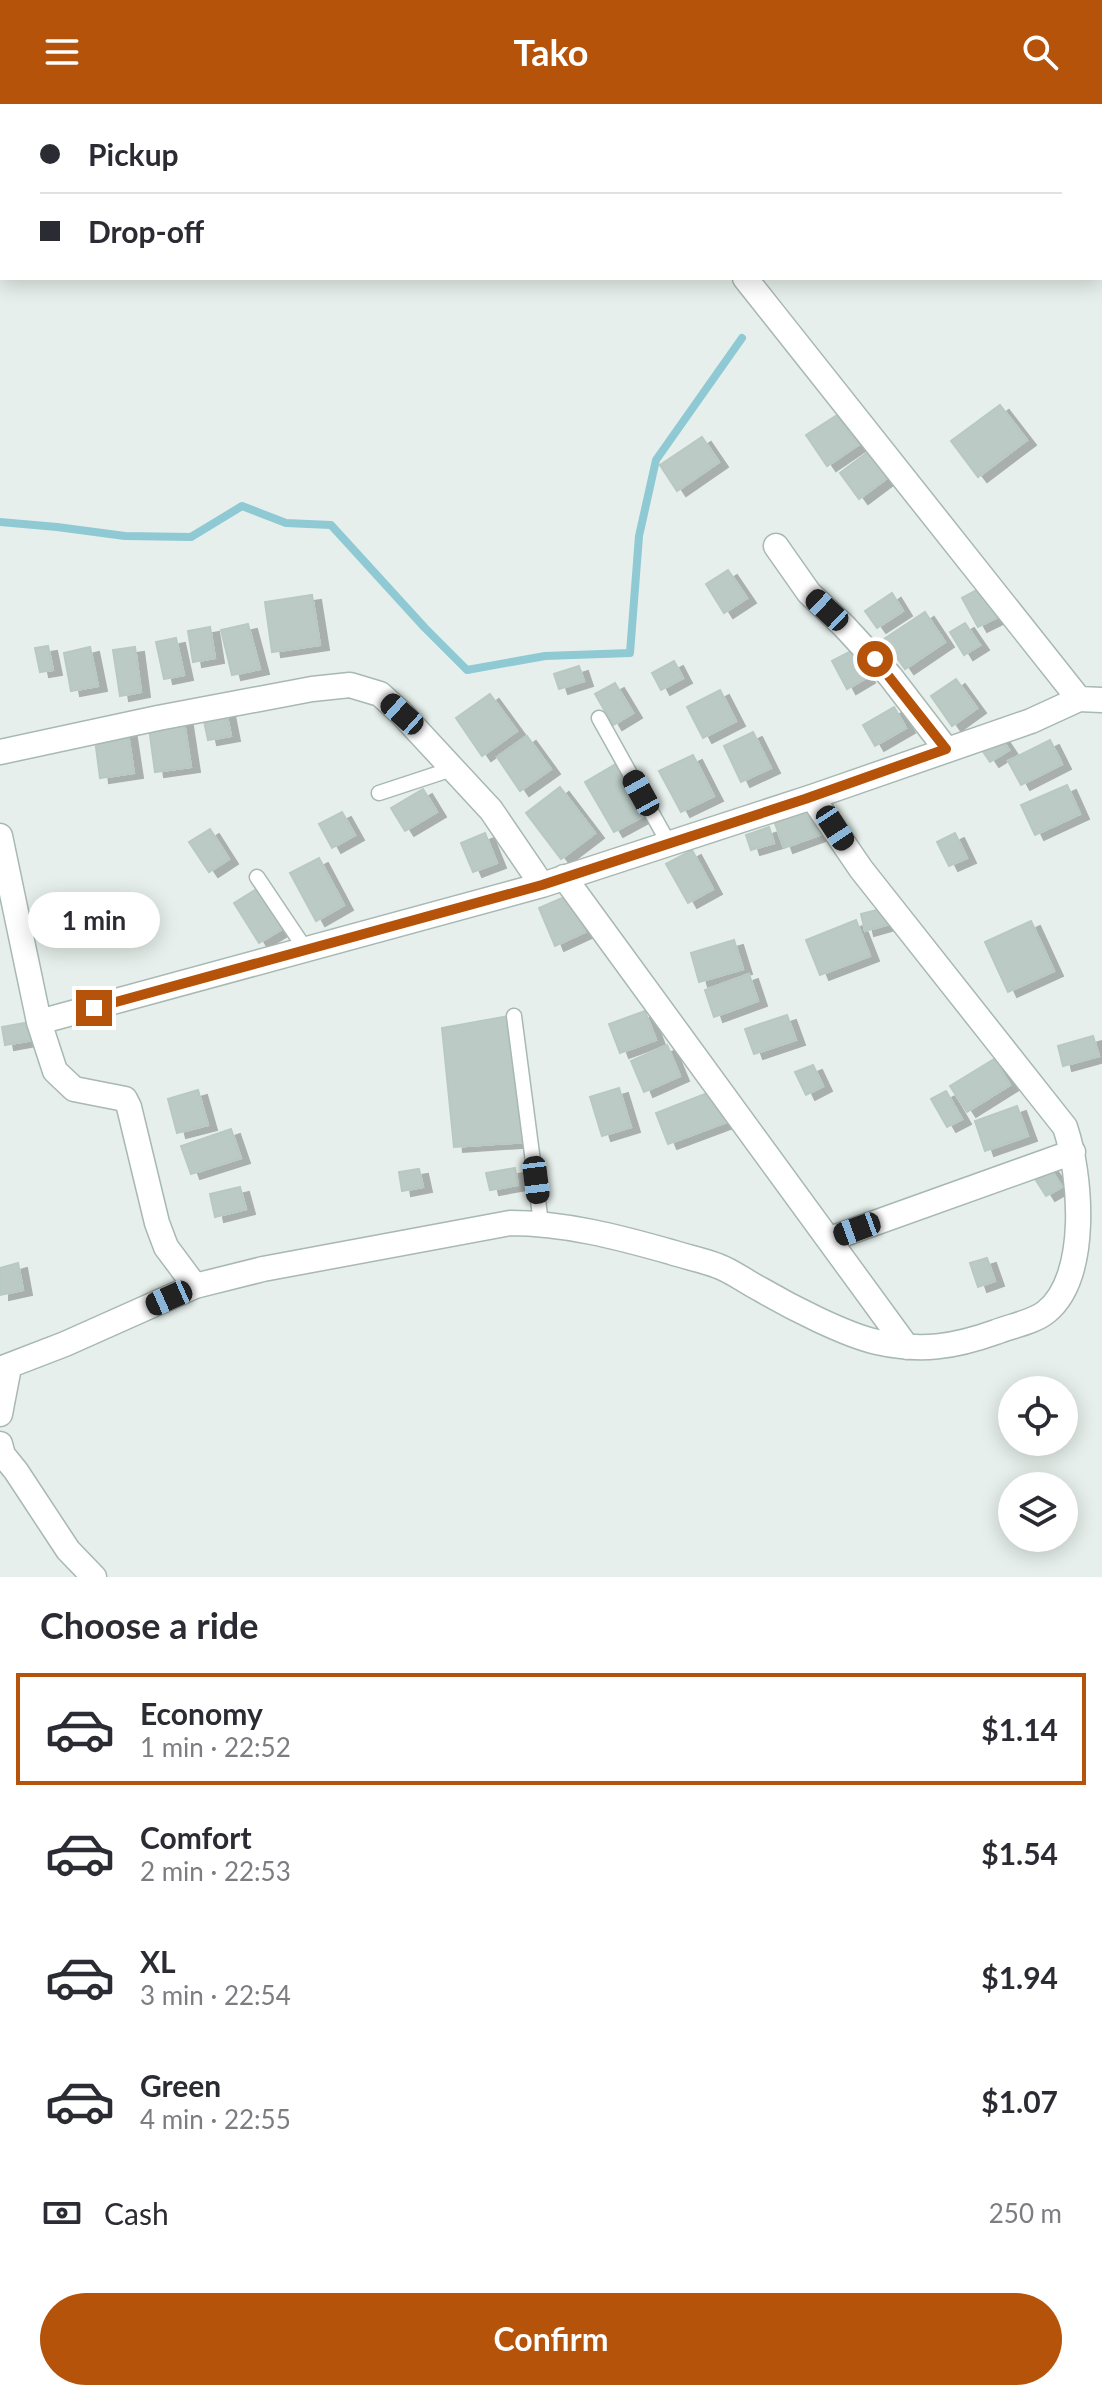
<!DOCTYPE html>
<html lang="en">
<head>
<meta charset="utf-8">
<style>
	:root { --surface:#fff; --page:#f2f2f3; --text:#2b2b33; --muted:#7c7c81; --line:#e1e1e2; --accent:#b45309 }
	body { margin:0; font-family:Lato,sans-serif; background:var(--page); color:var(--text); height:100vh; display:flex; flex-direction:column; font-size:30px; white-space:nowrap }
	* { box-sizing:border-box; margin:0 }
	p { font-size:26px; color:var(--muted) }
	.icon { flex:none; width:44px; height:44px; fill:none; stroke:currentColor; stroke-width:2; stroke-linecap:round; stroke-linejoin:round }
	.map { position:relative; height:1473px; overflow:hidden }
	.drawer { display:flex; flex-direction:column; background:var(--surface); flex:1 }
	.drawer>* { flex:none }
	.banner { position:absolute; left:0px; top:0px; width:1102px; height:176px; box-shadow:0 4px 20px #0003; display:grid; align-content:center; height:176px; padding:0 40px; background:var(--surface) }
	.tools { position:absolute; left:998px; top:1272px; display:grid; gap:16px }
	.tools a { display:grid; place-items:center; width:80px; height:80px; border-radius:50%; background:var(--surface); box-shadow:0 4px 20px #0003; font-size:40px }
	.end { position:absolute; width:36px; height:36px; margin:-18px; border:10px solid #b45309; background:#fff; box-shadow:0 0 0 4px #fff }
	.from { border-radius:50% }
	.bubble { position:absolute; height:56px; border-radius:28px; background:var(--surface); box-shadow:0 4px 20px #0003; font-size:26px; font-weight:700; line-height:56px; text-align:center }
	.car { position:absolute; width:24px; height:48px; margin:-24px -12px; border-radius:10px; box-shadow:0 0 6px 2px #0007; background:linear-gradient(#222 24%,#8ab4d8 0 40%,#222 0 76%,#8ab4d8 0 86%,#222 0) }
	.banner b { display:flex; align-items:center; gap:28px; height:76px; font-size:30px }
	.banner b+b { border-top:2px solid var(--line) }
	.banner i { width:20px; height:20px; background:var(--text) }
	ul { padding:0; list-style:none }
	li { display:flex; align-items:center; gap:24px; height:112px; margin:0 16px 12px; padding:0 24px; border:4px solid transparent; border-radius:0px }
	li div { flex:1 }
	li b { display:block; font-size:30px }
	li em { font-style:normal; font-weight:700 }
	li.selected { border-color:var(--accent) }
	li>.icon { width:72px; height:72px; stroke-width:1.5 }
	h2 { padding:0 40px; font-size:36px; line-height:96px }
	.pay { display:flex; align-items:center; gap:20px; height:88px; padding:0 40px; font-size:30px }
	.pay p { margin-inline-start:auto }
	.primary-button { display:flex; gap:16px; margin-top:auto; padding:16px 40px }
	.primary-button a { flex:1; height:92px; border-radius:48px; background:var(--accent); color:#fff; font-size:32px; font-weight:700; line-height:92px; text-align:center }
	header { display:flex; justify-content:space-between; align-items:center; height:104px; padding:0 40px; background:var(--accent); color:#fff; font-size:36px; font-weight:700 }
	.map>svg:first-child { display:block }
</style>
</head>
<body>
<header><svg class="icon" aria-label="menu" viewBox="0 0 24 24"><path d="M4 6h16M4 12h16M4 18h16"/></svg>Tako<svg class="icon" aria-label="search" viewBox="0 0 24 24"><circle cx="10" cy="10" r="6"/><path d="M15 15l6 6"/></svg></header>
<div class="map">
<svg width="1102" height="1473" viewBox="0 0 1102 1473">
	<defs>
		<filter id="shadow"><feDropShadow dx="9" dy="5" stdDeviation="0" flood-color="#0004"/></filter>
	</defs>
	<rect width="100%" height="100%" fill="#e6efeb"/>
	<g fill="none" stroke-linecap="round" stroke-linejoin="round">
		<path stroke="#8ec9d4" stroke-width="8" d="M790 2 792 0
			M0 418 57 423 125 432 191 433 242 402 286 419 331 421 425 524 467 566 545 552 630 549 639 432 656 356 742 234"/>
	</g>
	<path fill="#bbcac4" stroke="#b8c9c2" stroke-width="2" filter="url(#shadow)" d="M1000 301 1027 336 978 373 951 337Z
		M837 311 858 341 827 362 806 331Z
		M702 333 719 358 677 387 660 361Z
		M872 345 891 371 859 395 840 369Z
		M728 466 747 494 724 509 706 480Z
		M984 482 1000 512 978 523 962 494Z
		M892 489 903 507 877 524 865 507Z
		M312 491 320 541 272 548 265 498Z
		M925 508 945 538 905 565 884 535Z
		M965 519 980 541 964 551 950 528Z
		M248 520 260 565 232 571 221 526Z
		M210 523 215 554 193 558 188 527Z
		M176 534 184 571 164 575 156 538Z
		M48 542 53 566 40 568 35 544Z
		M90 543 98 582 71 587 64 549Z
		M135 543 141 588 120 592 113 546Z
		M851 547 866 574 847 585 832 557Z
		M674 557 683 574 661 586 652 569Z
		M579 562 584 577 559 585 554 570Z
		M956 575 977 604 952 622 931 592Z
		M615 579 633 609 613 621 595 590Z
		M720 586 736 617 703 634 687 603Z
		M490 590 517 627 482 652 456 614Z
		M894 603 906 624 875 642 863 621Z
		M226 607 231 632 208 636 203 612Z
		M183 611 191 663 155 668 148 617Z
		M127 623 134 669 100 674 94 628Z
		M753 628 771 664 741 678 724 642Z
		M999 631 1009 646 990 658 980 643Z
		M527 632 551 665 520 687 497 653Z
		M1050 636 1062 660 1021 681 1008 657Z
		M693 651 714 692 681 708 659 667Z
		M619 658 649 709 614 728 585 678Z
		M1067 681 1080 710 1035 731 1021 701Z
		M560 683 595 729 561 755 526 709Z
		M423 685 437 708 405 727 391 704Z
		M815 699 825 729 784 744 773 714Z
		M342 708 355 731 332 744 319 720Z
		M769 723 774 739 751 746 746 731Z
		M210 725 229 755 209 768 189 738Z
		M485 729 497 759 473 768 461 739Z
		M955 729 967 754 949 762 937 738Z
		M692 746 713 785 688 799 666 760Z
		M319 754 344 801 316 817 290 769Z
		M263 781 287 822 259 839 234 799Z
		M569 791 585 828 555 842 539 804Z
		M889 803 893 819 865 827 861 810Z
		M856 816 870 852 820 871 806 836Z
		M1031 817 1054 867 1008 888 985 838Z
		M734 836 743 865 699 878 691 849Z
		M749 870 758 897 714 913 705 886Z
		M645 907 656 936 620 949 609 920Z
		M787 911 796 936 754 950 745 925Z
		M509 912 526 1038 454 1043 442 924Z
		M30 918 33 936 5 941 2 923Z
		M1093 932 1099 952 1063 962 1058 942Z
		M667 941 680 972 644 988 631 957Z
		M994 955 1010 981 967 1008 950 982Z
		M813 961 823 982 806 991 795 968Z
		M619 984 631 1023 602 1032 590 993Z
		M198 986 208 1021 177 1029 168 995Z
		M715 986 727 1018 668 1040 656 1009Z
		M946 987 962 1015 947 1023 931 995Z
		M1017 1002 1028 1032 985 1047 975 1017Z
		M231 1025 241 1054 191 1070 181 1042Z
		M1048 1061 1062 1083 1046 1092 1032 1070Z
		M515 1064 518 1081 490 1086 486 1069Z
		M419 1065 423 1083 402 1087 399 1068Z
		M240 1083 246 1105 215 1113 210 1090Z
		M987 1154 995 1177 978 1183 970 1159Z
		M18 1159 23 1186 0 1191V1164Z"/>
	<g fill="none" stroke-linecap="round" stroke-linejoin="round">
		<g stroke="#a8b8b2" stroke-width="17">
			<path id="lane" d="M599 614 668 738
				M379 689 452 665
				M257 773 306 846
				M514 912 541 1119"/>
		</g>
		<g stroke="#a8b8b2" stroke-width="27">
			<path id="street" d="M602 0 603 2
				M745 174 1079 595
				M776 442 809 489 844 522 890 572 946 645
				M0 648 158 614 312 585 350 581 380 590 402 610 491 706 542 781
				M0 732 39 918 55 967 74 985 125 995 129 1003 157 1119 166 1143 195 1182
				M564 773 907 1243
				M39 918 542 781 812 693 1031 617 1079 595 1102 596
				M830 1135 1073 1048
				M0 1265 65 1240 195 1182 263 1165 510 1119C565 1119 618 1133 671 1148 686 1153 703 1156 718 1162 732 1167 746 1178 760 1185 789 1202 845 1231 877 1238 921 1248 954 1243 996 1228 1011 1222 1034 1218 1046 1208 1090 1173 1081 1070 1065 1023L861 765 812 693
				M0 1310 9 1263
				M0 1340 3 1351 16 1367 68 1446 94 1473"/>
		</g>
		<use href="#lane" stroke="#fff" stroke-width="14"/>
		<use href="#street" stroke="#fff" stroke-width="24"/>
	</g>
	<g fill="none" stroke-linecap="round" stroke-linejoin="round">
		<path stroke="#b45309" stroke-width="10" d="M94 904 542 781 805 695 946 645 875 555"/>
	</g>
</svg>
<div class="tools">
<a><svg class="icon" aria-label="locate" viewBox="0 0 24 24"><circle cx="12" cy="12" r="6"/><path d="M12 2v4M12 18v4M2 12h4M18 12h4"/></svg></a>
<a><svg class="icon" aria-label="layers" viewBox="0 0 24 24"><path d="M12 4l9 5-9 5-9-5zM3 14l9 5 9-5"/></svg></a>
</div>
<i class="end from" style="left:875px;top:555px"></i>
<i class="end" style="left:94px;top:904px"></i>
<div class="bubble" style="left:28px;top:788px;width:132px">1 min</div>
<i class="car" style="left:827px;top:506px;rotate:313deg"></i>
<i class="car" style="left:402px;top:610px;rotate:312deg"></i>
<i class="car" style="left:641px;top:689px;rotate:331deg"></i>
<i class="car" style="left:835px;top:724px;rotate:147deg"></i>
<i class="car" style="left:536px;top:1076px;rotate:173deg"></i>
<i class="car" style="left:857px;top:1125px;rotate:250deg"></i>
<i class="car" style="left:169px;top:1194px;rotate:246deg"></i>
<div class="banner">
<b><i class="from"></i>Pickup</b>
<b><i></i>Drop-off</b>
</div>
</div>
<section class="drawer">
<h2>Choose a ride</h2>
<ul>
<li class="selected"><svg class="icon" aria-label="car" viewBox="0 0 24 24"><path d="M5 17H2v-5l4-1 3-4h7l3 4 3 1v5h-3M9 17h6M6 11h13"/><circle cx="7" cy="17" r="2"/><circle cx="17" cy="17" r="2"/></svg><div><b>Economy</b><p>1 min · 22:52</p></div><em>$1.14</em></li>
<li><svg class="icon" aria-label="car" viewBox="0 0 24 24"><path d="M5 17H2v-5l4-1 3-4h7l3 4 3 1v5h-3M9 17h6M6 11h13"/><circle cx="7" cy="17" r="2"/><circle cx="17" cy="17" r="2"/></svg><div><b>Comfort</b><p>2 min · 22:53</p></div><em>$1.54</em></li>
<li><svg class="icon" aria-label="car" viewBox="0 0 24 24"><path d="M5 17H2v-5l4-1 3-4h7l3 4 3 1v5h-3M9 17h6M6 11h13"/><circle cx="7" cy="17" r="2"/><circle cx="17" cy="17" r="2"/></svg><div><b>XL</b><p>3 min · 22:54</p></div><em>$1.94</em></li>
<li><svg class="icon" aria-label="car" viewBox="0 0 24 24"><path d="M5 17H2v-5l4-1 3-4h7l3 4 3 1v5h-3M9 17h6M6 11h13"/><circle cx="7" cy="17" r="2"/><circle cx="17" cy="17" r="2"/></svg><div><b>Green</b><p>4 min · 22:55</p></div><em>$1.07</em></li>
</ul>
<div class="pay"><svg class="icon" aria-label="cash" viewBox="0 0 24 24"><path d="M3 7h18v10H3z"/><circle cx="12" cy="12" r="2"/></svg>Cash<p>250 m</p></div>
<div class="primary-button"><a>Confirm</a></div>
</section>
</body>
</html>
